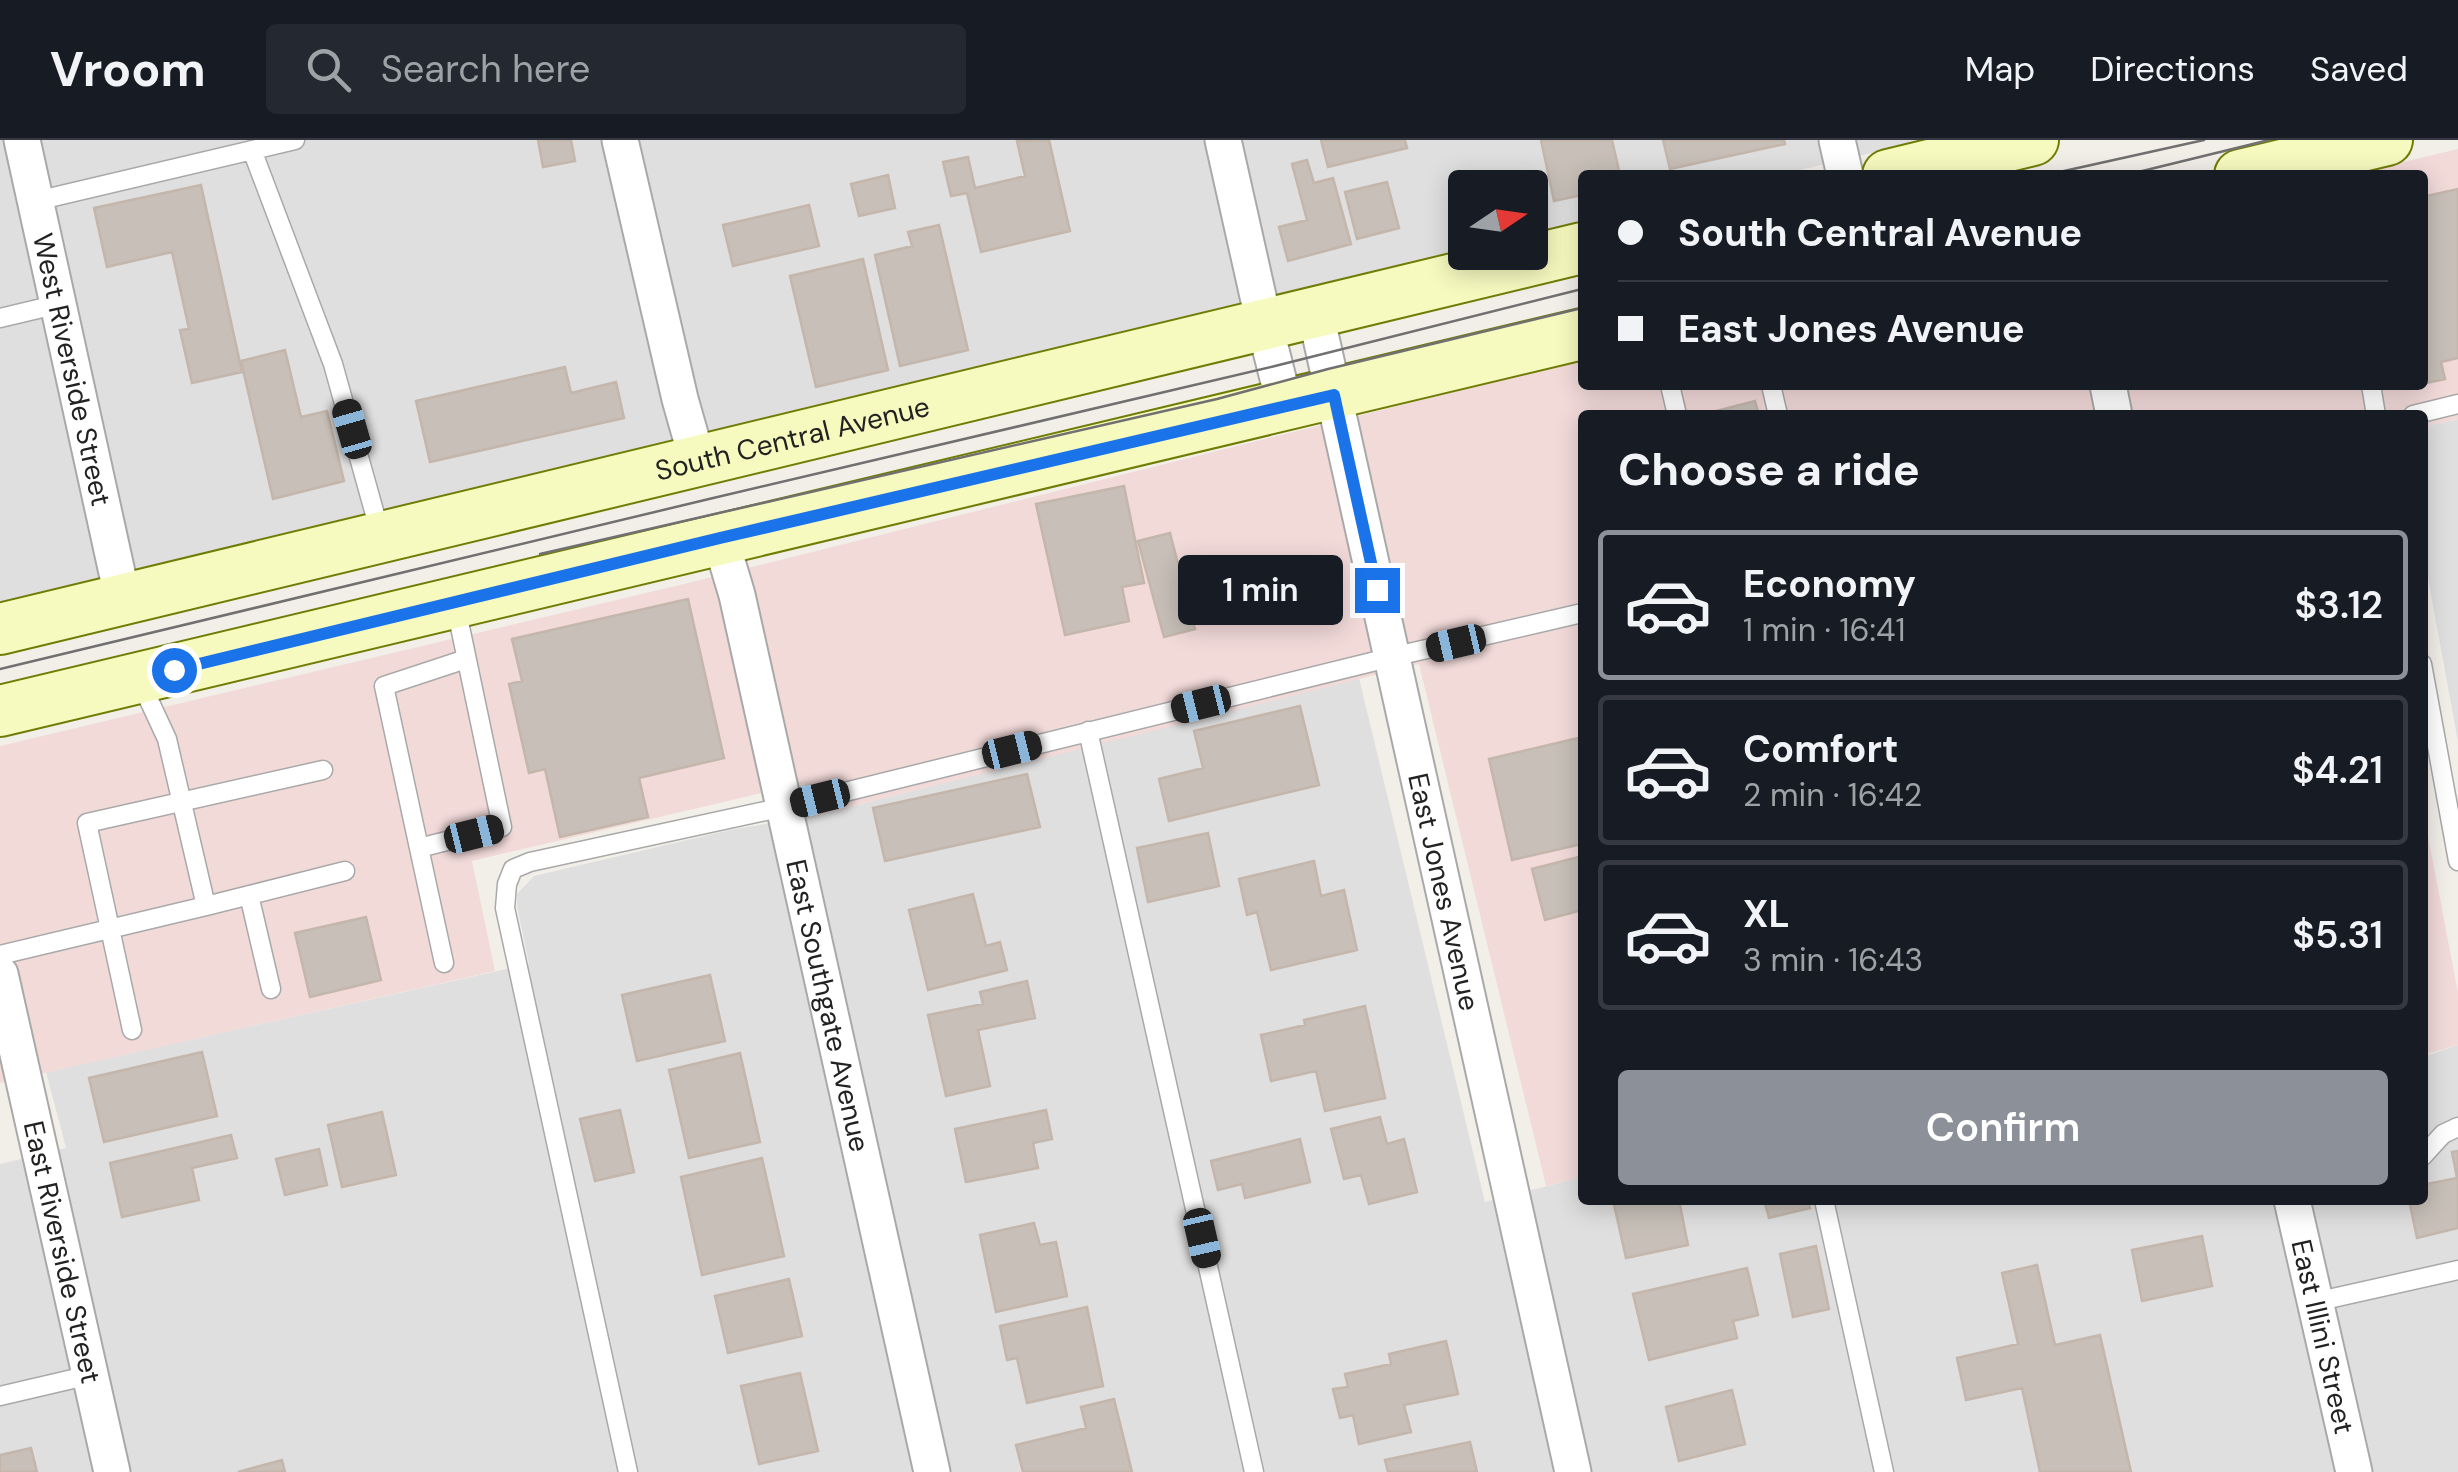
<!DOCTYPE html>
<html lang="en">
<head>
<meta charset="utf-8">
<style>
	:root { --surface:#171b24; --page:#242831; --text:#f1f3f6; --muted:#9ea1a6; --line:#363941; --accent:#8c9099 }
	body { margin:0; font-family:"DM Sans",sans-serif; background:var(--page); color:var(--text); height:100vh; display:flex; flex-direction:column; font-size:38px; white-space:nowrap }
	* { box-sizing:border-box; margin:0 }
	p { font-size:32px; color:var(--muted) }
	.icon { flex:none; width:55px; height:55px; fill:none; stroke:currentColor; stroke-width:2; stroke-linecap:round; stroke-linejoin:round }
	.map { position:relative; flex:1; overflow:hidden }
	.drawer { position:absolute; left:1578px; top:270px; width:850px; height:795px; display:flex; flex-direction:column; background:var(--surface); border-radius:10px; box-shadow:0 5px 25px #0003 }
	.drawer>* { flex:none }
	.banner { position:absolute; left:1578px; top:30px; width:850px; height:220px; border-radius:10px; box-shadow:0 5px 25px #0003; display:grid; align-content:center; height:220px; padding:0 40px; background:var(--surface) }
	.needle { width:65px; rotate:77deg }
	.controls { position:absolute; left:1448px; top:30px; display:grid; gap:20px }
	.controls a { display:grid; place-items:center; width:100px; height:100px; border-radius:10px; background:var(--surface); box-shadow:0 5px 25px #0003; font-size:50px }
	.end { position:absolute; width:45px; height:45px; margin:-22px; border:12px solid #1a73e8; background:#fff; box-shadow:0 0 0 5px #fff }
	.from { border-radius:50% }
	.bubble { position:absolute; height:70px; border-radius:10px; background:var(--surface); box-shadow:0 5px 25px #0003; font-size:32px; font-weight:600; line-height:70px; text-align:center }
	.car { position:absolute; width:30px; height:60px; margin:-30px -15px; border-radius:12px; box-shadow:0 0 8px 2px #0007; background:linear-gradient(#222 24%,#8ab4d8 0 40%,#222 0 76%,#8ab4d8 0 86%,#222 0) }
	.banner b { display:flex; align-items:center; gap:35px; height:95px; font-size:38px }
	.banner b+b { border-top:2px solid var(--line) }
	.banner i { width:25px; height:25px; background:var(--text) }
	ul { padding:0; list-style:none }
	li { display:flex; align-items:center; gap:30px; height:150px; margin:0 20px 15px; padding:0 20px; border:5px solid var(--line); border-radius:10px }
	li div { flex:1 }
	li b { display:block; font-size:38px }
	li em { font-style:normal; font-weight:600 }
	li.on { border-color:var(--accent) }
	li>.icon { width:90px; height:90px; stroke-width:1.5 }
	h2 { padding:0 40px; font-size:45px; line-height:120px }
	.primary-button { display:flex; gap:20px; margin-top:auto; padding:20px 40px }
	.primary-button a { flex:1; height:115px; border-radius:10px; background:var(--accent); color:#fff; font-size:40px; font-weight:600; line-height:115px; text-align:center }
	header { display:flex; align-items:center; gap:60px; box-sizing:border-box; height:140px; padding:0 50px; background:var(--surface); border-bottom:2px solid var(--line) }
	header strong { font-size:48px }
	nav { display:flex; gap:55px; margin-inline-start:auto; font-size:35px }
	.search { width:700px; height:90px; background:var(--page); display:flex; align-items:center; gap:25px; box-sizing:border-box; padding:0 35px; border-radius:10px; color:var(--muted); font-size:38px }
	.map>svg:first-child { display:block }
</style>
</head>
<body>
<header>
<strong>Vroom</strong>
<div class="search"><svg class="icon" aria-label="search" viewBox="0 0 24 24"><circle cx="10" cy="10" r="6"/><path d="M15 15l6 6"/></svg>Search here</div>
<nav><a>Map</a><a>Directions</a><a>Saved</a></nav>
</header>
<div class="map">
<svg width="2458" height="1332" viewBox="0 0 2458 1332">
	<rect width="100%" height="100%" fill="#f2efe9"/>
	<path fill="#e0dfdf" d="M0 0H1925L1779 35H1582V82L1530 95V48H1465V110L1138 188 0 468Z
		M2458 279V602L2423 411 2422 287Z
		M1359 538 1485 1062 1582 1037V1060H2422L2423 917 2458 905V1332H0V1024L66 1008 46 932 529 824 517 766V754L534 736 730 690 813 676Z"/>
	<path fill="#f2dad9" d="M2458 9V279L2423 287 2422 275H1582V1037L1546 1046 1419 524 813 676 805 643 472 721 495 831 0 943V606L688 443 1582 220V245H2422V35H2349Z
		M2422 665 2458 853V905L2423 915Z"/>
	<path fill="#c7bfb8" stroke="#c4b6ab" stroke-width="2.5" d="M538 0H571L575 21 543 27Z
		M1049 0 1070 91 981 112 967 53 951 56 943 22 968 17 975 48 1025 36 1017 1Z
		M1321 0H1405L1407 8 1328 27Z
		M1541 0H1612L1620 35H1582V55L1554 61Z
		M1663 0H1784L1785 4 1670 29Z
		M1307 20 1314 43 1333 38 1351 104 1288 121 1279 87 1307 80 1292 24Z
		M888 35 895 68 859 76 851 44Z
		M1387 42 1399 88 1357 99 1345 52Z
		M201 45 242 232 192 243 180 190 189 189 172 112 107 127 94 68Z
		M2458 49V218L2441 222 2445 239 2422 244V57Z
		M809 65 819 106 733 126 723 85Z
		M939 85 968 210 900 226 875 115 912 106 908 92Z
		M863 119 888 230 816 247 790 136Z
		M285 210 301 277 327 271 344 341 273 359 241 221Z
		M565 227 571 253 616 242 624 278 430 322 416 261Z
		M1755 261 1759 275H1701Z
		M1124 346 1144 443 1122 447 1129 481 1065 495 1036 364Z
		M1170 393 1195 489 1164 497 1138 401Z
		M688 459 724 618 639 638 648 677 560 697 545 629 529 633 509 544 522 541 512 499Z
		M1300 566 1319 645 1169 681 1159 639 1203 628 1194 591Z
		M1582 597V704L1512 720 1489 619Z
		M1027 634 1040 687 885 721 873 668Z
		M1208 693 1219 746 1148 762 1137 708Z
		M1582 716V770L1545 780 1532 729Z
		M1314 721 1321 756 1344 750 1357 810 1271 830 1257 772 1247 775 1239 739Z
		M973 754 986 806 1000 802 1007 830 928 850 909 770Z
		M366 777 381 840 310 857 295 793Z
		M710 835 725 901 637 921 622 855Z
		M1027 841 1035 878 978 890 990 946 946 956 928 875 983 864 980 852Z
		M1365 866 1385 958 1325 971 1316 931 1271 941 1261 895 1305 885 1304 880Z
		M202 912 217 976 104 1002 89 938Z
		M740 913 760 1002 689 1018 669 930Z
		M620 970 634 1032 595 1041 580 979Z
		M1046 970 1052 999 1033 1003 1038 1028 966 1042 955 989Z
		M382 972 396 1035 342 1047 328 985Z
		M1380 977 1387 1004 1404 999 1417 1052 1369 1064 1361 1035 1344 1039 1331 989Z
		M231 995 237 1018 192 1028 199 1060 122 1077 110 1023Z
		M1300 999 1310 1042 1245 1058 1242 1044 1218 1050 1211 1021Z
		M319 1009 327 1045 285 1055 276 1019Z
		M2458 1011V1088L2417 1098 2409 1060H2422V1045L2457 1038 2452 1012Z
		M762 1018 784 1116 702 1135 681 1037Z
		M1613 1060H1679L1688 1105 1626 1118Z
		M1764 1060H1807L1810 1068 1769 1078Z
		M1034 1083 1040 1105 1056 1102 1067 1156 996 1172 980 1095Z
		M2202 1096 2212 1146 2142 1161 2132 1110Z
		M1816 1106 1829 1169 1793 1177 1780 1114Z
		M2037 1125 2055 1205 2100 1195 2131 1332H2040L2022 1248 1966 1260 1957 1218 2018 1204 2002 1133Z
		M1747 1128 1758 1175 1733 1181 1737 1198 1649 1220 1633 1154Z
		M789 1139 802 1196 728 1213 715 1156Z
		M1087 1167 1103 1246 1027 1263 1017 1218 1007 1220 1000 1186Z
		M1446 1201 1458 1254 1404 1265 1411 1292 1359 1304 1353 1275 1340 1278 1333 1249 1348 1247 1345 1234 1391 1224 1389 1214Z
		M800 1233 818 1311 759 1324 741 1246Z
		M1732 1250 1745 1304 1679 1321 1666 1267Z
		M1114 1259 1132 1332H1023L1016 1305 1086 1288 1081 1267Z
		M1470 1302 1477 1332H1388L1385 1320Z
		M31 1308 37 1332H0V1315Z
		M282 1320 285 1332H238Z"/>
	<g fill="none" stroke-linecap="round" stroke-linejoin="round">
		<g stroke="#a9a9a9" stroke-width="21">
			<path id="lane" d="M252 10 333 224 381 396
				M36 61 295 0
				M0 178 59 164
				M1670 245 1677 275
				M1771 245 1778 275
				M2371 245 2376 275
				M2413 275 2458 264
				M455 463 502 687 419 708 384 546 466 519
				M2422 524 2458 721
				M1088 591 1254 1332
				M419 708 444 823
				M249 755 271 849
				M206 766 345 731
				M0 815 206 766 167 599 141 543
				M132 890 87 683 323 630
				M2422 1017 2443 994 2458 987
				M1824 1060 1884 1332
				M2315 1162 2458 1130
				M0 1256 90 1235
				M628 1332 505 768 507 744 513 729 530 722 784 667 1392 517 1582 473"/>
		</g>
		<g stroke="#a9a9a9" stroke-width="39">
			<g id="street">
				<path id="s1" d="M22 0 123 460"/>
				<path d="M620 0 680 259 697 319"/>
				<path d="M1223 0 1264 183 1285 266"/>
				<path d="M1837 0 1845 35"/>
				<path id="s2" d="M1315 171 1573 1332"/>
				<path d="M2108 245 2114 275"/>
				<path id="s3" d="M720 398 737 455 932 1332"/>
				<path id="s4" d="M0 834 112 1332"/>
				<path id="s5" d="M2292 1060 2354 1332"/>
			</g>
		</g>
		<g stroke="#707d05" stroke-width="54">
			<g id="secondary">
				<path d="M1888 35 2033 0"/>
				<path d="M2240 35 2387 0"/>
				<path id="s6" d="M0 489 1582 108"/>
				<path d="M0 571 1582 194"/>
			</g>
		</g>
		<use href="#lane" stroke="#fff" stroke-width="18"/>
		<use href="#street" stroke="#fff" stroke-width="35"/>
		<use href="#secondary" stroke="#f7fabf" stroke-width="50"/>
		<path stroke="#707070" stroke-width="2.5" d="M2046 35 2204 0
			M2126 35 2269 0
			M540 414 1217 259 1328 229 1582 168
			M0 529 709 359 1275 226 1582 149"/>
	</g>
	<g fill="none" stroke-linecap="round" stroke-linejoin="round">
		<path stroke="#1a73e8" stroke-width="12" d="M174 530 720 398 1334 255 1377 450"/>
	</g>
	<g text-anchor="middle" stroke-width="10" stroke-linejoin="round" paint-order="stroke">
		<g font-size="28" fill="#222" stroke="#fff">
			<text dy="10" stroke="none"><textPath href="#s1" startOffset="235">West Riverside Street</textPath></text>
			<text dy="10" stroke="none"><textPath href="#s6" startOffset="815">South Central Avenue</textPath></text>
			<text dy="10" stroke="none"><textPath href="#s2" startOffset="595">East Jones Avenue</textPath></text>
			<text dy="10" stroke="none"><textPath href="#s3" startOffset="480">East Southgate Avenue</textPath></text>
			<text dy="10" stroke="none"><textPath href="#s4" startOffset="285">East Riverside Street</textPath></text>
			<text dy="10" stroke="none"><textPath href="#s5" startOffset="140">East Illini Street</textPath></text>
		</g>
	</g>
</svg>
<div class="controls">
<a><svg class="needle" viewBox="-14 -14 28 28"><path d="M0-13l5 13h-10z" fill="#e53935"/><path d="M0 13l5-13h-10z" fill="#9ea1a6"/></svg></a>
</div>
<i class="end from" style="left:174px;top:530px"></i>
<i class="end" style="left:1377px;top:450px"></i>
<div class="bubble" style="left:1178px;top:415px;width:165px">1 min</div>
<i class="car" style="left:352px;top:289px;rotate:344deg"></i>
<i class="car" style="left:1456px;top:503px;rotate:257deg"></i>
<i class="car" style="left:1201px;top:564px;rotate:256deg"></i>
<i class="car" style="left:1012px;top:610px;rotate:76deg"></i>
<i class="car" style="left:820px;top:658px;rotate:256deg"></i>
<i class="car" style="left:474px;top:694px;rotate:76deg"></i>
<i class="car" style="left:1202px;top:1098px;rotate:167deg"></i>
<div class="banner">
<b><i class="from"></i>South Central Avenue</b>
<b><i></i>East Jones Avenue</b>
</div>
<section class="drawer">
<h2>Choose a ride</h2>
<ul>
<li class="on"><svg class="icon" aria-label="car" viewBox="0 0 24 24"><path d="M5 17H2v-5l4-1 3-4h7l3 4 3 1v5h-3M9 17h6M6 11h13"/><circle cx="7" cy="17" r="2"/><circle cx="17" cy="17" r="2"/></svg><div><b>Economy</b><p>1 min · 16:41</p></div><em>$3.12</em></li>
<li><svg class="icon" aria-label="car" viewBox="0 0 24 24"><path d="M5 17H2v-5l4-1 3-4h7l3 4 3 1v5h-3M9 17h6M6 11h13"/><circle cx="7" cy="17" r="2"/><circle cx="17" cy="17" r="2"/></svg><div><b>Comfort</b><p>2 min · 16:42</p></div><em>$4.21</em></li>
<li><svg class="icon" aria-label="car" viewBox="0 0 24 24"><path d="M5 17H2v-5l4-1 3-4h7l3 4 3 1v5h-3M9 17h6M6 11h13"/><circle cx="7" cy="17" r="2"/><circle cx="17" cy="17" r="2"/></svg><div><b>XL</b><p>3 min · 16:43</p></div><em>$5.31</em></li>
</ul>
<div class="primary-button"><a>Confirm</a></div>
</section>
</div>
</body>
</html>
